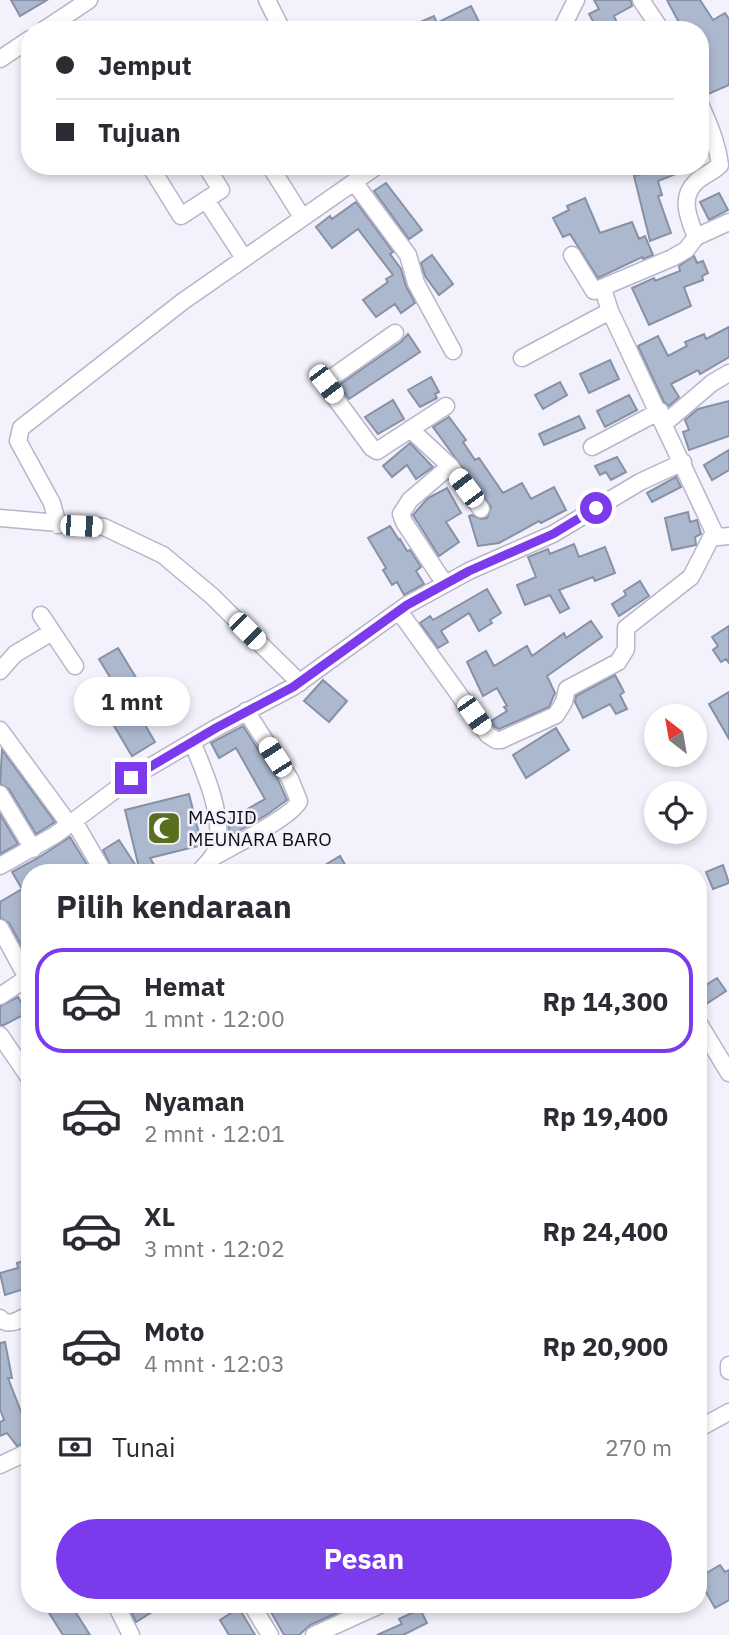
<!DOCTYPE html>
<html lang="id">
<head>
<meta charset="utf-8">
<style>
	:root { --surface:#fff; --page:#f7f7f7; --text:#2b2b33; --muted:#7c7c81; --line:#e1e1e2; --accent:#7c3aed }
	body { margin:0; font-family:"IBM Plex Sans",sans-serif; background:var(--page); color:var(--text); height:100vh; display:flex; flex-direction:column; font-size:26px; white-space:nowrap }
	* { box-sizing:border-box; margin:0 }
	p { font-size:23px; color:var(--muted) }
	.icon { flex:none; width:38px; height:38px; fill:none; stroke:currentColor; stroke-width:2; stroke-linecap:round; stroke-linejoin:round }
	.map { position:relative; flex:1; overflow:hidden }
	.panel { position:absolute; left:21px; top:864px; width:686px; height:749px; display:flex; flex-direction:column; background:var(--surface); border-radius:28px; box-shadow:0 4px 10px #0003 }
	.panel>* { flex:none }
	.hud { position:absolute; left:21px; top:21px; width:688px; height:154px; border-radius:28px; box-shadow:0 4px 10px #0003; display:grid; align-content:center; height:154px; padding:0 35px; background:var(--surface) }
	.needle { width:46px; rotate:329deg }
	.buttons { position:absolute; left:644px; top:704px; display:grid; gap:14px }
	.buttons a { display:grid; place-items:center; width:63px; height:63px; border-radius:50%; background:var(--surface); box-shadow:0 4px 10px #0003; font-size:35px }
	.end { position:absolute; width:32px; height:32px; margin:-16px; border:9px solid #7c3aed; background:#fff; box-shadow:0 0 0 4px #fff }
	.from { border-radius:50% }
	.bubble { position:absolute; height:49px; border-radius:24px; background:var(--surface); box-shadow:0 4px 10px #0003; font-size:23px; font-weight:800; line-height:49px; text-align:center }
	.car { position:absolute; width:21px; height:42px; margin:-21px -10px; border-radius:9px; box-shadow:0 0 5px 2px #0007; background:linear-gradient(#fff 24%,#345 0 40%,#fff 0 76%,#345 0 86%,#fff 0) }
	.hud b { display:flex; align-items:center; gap:24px; height:66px; font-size:26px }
	.hud b+b { border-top:2px solid var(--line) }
	.hud i { width:18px; height:18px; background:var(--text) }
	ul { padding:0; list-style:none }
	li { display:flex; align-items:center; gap:21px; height:105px; margin:0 14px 10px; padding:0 21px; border:4px solid transparent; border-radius:28px }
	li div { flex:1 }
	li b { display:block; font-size:26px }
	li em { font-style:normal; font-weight:800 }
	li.current { border-color:var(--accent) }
	li>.icon { width:63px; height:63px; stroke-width:1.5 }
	h2 { padding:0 35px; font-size:32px; line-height:84px }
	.pay { display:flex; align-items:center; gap:18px; height:77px; padding:0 35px; font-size:26px }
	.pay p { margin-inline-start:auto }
	.action { display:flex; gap:14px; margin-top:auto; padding:14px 35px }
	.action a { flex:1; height:80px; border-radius:42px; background:var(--accent); color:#fff; font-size:28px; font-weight:800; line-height:80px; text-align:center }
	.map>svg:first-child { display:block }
</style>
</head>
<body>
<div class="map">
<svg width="729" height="1635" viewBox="0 0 729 1635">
	<rect width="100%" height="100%" fill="#f3f1fb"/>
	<path fill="#acb8ce" stroke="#8691a6" stroke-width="2" d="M11 0H47L20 16Z
		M594 0H631L632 6 614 16 620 30H598L589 14 599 9Z
		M667 0H700L713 20 725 13 729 19V85L706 95 700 84V30H683Z
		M471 6 483 30H402L434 16 437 23Z
		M673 166H685L686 170 658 181 662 195 658 196 671 233 650 241 634 176Z
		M386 183 422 230 409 239 374 191Z
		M719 193 728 210 709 220 700 202Z
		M585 198 600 233 632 222 639 239 645 236 653 255 643 259 642 257 598 278 570 234 563 237 553 218 569 210 567 206Z
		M356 202 393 252 390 254 401 269 406 286 415 303 401 313 395 304 376 317 363 300 388 282 386 279 393 275 358 229 332 248 316 227 330 216 332 219Z
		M432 255 453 284 439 295 425 276 421 263Z
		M694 256 697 263 703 261 708 273 702 276 703 280 684 287 691 306 649 325 632 288 654 278 655 281 680 271 679 266Z
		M729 327V357L700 374 698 370 671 384 679 397 669 406 664 402 638 346 658 336 668 356 687 346 685 342 704 334 706 339Z
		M408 334 420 352 349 399 339 385 401 342Z
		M610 360 619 379 589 393 580 374Z
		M431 377 439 392 435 394 437 398 420 407 408 390Z
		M560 382 567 395 543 409 535 395Z
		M629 395 637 410 605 427 597 411Z
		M393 400 404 419 378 434 365 417Z
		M729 401V436L689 450 683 432 689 430 685 420 698 409Z
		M579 416 585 428 544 445 539 434Z
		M449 417 466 440 463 442 475 460 479 458 503 493 522 483 531 499 554 487 566 510 541 523 539 521 499 543 478 546 469 516 472 515 481 519 487 518 491 507 433 427Z
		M410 443 433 467 416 479 407 465 392 477 383 466Z
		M729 450V470L712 480 704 465Z
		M617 457 626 472 611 480 606 472 600 475 595 466Z
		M676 477 681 487 652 502 647 493Z
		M447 488 461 513 446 522 459 542 439 556 413 515 428 498Z
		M688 512 690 522 697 520 701 534 695 537 696 545 672 550 665 518Z
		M390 526 399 540 400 539 407 551 410 550 421 567 416 571 424 584 404 595 397 582 392 585 383 570 386 568 368 538Z
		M574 544 579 557 605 547 615 573 595 581 593 577 559 590 569 608 560 613 550 595 525 605 517 585 536 577 528 557 548 549 550 554Z
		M640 581 649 596 619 616 612 604 626 595 624 591Z
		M487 589 501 613 490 620 492 623 479 631 469 613 441 631 448 642 438 648 420 623 430 616 433 620Z
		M591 621 602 637 547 676 555 693 549 707 499 729 495 727 491 721 507 711 504 707 507 706 497 688 483 696 467 662 486 651 494 666 527 646 532 656 564 633 566 638Z
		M729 626V663L726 659 721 662 713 650 718 646 712 637Z
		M118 648 138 681 119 692 99 659Z
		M615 675 624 692 620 695 627 709 616 714 610 704 583 718 575 702 576 696Z
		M323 680 347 701 329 722 304 701Z
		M729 692V739L709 704Z
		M128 708 135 721 141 718 155 742 132 756 110 719Z
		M243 726 278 780 287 800 268 814 230 836 228 820 265 799 236 748 219 758 211 743Z
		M556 728 569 750 526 778 513 755Z
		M2 750 55 822 36 834 9 789 0 784Z
		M189 794 202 845 150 858 159 873H114L103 850 119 840 140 872 125 810Z
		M0 814 18 844 0 854Z
		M70 837 92 873H30V961L9 923 0 918V902L22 889 12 872 38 858Z
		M340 856 350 873H330L325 865Z
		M723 865 729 883 713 889 706 872Z
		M717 978 726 991 706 1004 698 990Z
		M18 997 27 1013 4 1025H0V1006Z
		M30 1259V1287L5 1295 0 1273 18 1268 17 1263Z
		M5 1342 12 1378H8L25 1422 30 1419V1441L17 1446 7 1433 0 1436V1422L4 1420 0 1409V1343Z
		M720 1565 725 1572 729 1570V1600L715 1608 698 1578Z
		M44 1605H71L90 1635H63Z
		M128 1605H163L136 1622Z
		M267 1605H334L339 1612 310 1625 299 1635H284Z
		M239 1608 255 1635H229L220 1620Z
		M420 1609 427 1623 403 1635H377L402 1624 399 1619Z"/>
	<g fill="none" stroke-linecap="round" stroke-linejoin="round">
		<g stroke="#b9b3cb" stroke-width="19">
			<path id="minor" d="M267 0 282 30
				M641 0 661 30
				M44 30 89 0
				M561 30 576 0
				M0 59 30 39
				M150 166 181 216 221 190 206 166
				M270 166 302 217
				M354 182 408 255 416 283 453 351
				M206 200 244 258
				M696 237 729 222
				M572 255 594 291 672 258 686 250 696 237C689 219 679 198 696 182 703 175 713 172 720 165 717 143 709 124 700 104
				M603 289 610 311 714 532 718 537 729 536
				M395 333 324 383 372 448 377 451 446 406
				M522 358 610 311
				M665 423 712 383 729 373
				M410 429 450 466
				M592 447 660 411
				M0 518 104 527 163 555 212 596 300 683
				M58 525 52 503 18 441 21 428 182 302 377 166
				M445 584 404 522 401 514 410 500 450 466 481 509
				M399 611 488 735 496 740H501L556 715 564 702 567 689 618 662 626 649V628L691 577 714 532
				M41 615 75 666
				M0 671 15 654 52 632
				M0 730 69 824
				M192 742C204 770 224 816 217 847 214 858 205 865 198 873
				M0 794 33 849
				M74 821 104 873
				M212 858C229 848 294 816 299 801L290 779 246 711
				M0 866 55 835 131 778 216 728 293 687 407 605 469 571 553 534 640 482 683 462
				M0 928 25 974 24 980 0 996
				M698 1022 729 1073
				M0 1035 30 1079
				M0 1318C9 1328 20 1319 30 1314
				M729 1365V1371
				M698 1429 729 1412
				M0 1465 30 1451
				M116 1605 131 1635
				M252 1605 270 1635
				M314 1635 380 1605"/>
		</g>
		<use href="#minor" stroke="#fff" stroke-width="16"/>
	</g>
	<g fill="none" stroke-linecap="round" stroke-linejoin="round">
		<path stroke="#7c3aed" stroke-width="9" d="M131 778 216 728 293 687 407 605 469 571 553 534 596 508"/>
	</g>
	<defs>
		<g id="mosque-square" transform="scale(1.75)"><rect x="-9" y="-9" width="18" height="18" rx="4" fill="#596f1e" stroke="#f3f1fb"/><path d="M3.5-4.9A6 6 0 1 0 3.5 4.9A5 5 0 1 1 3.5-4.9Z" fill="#fff"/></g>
	</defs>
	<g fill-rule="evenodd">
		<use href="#mosque-square" x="164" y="828"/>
	</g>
	<g text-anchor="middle" stroke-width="5" stroke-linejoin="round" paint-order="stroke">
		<g font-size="19" fill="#0f0d15" stroke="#f3f1fb" text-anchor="start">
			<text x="188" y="824">MASJID<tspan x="188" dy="22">MEUNARA BARO</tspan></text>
		</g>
	</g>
</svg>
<div class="buttons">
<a><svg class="needle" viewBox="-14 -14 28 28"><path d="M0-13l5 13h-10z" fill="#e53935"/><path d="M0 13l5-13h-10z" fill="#7c7c81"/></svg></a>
<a><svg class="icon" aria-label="locate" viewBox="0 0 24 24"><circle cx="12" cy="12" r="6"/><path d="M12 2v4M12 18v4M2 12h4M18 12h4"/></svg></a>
</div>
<i class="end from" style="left:596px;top:508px"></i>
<i class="end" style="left:131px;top:778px"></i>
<div class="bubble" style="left:74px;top:677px;width:116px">1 mnt</div>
<i class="car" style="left:326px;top:384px;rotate:143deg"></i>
<i class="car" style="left:466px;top:488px;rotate:323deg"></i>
<i class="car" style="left:81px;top:526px;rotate:93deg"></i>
<i class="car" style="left:247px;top:631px;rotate:135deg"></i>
<i class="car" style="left:474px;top:715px;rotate:145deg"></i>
<i class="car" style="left:275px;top:757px;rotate:327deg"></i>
<div class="hud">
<b><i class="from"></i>Jemput</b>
<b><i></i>Tujuan</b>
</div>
<section class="panel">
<h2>Pilih kendaraan</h2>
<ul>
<li class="current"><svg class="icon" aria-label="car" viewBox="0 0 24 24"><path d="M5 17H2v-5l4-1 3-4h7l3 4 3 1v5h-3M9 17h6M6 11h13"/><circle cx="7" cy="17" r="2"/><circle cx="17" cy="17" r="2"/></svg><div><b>Hemat</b><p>1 mnt · 12:00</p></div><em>Rp 14,300</em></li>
<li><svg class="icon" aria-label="car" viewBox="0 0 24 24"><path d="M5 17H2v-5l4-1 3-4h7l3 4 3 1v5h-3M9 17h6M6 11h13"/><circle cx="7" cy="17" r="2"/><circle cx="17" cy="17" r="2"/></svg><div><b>Nyaman</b><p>2 mnt · 12:01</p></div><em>Rp 19,400</em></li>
<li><svg class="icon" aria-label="car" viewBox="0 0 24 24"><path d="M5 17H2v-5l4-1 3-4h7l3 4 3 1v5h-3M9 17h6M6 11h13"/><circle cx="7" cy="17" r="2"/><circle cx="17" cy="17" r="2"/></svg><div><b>XL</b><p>3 mnt · 12:02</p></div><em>Rp 24,400</em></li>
<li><svg class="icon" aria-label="car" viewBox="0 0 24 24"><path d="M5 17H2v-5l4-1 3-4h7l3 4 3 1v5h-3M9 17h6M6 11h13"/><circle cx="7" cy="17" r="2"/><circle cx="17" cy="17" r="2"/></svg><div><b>Moto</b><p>4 mnt · 12:03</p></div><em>Rp 20,900</em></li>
</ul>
<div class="pay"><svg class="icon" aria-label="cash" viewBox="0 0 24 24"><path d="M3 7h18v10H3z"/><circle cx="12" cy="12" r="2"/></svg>Tunai<p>270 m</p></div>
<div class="action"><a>Pesan</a></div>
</section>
</div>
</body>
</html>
